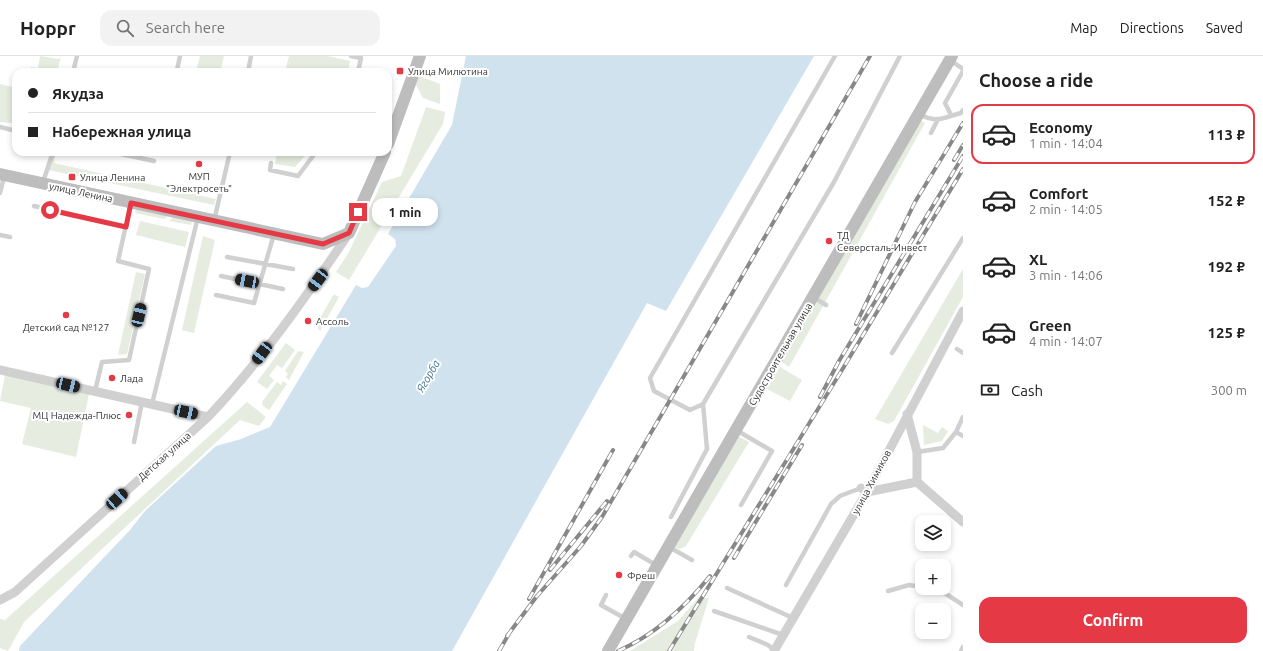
<!DOCTYPE html>
<html lang="en">
<head>
<meta charset="utf-8">
<style>
	:root { --surface:#fff; --page:#f2f2f2; --text:#222; --muted:#767676; --line:#e0e0e0; --accent:#e63946 }
	body { margin:0; font-family:Ubuntu,sans-serif; background:var(--page); color:var(--text); height:100vh; display:flex; flex-direction:column; font-size:15px; white-space:nowrap }
	* { box-sizing:border-box; margin:0 }
	p { font-size:13px; color:var(--muted) }
	.icon { flex:none; width:22px; height:22px; fill:none; stroke:currentColor; stroke-width:2; stroke-linecap:round; stroke-linejoin:round }
	.map { position:relative; flex:1; overflow:hidden }
	.side { display:flex; flex-direction:column; background:var(--surface); width:300px }
	.side>* { flex:none }
	.banner { position:absolute; left:12px; top:12px; width:380px; height:88px; border-radius:12px; box-shadow:0 2px 6px #0003; display:grid; align-content:center; height:88px; padding:0 16px; background:var(--surface) }
	.buttons { position:absolute; left:915px; top:459px; display:grid; gap:8px }
	.buttons a { display:grid; place-items:center; width:36px; height:36px; border-radius:8px; background:var(--surface); box-shadow:0 2px 6px #0003; font-size:20px }
	.end { position:absolute; width:18px; height:18px; margin:-9px; border:5px solid #e63946; background:#fff; box-shadow:0 0 0 2px #fff }
	.from { border-radius:50% }
	.bubble { position:absolute; height:28px; border-radius:12px; background:var(--surface); box-shadow:0 2px 6px #0003; font-size:13px; font-weight:700; line-height:28px; text-align:center }
	.car { position:absolute; width:12px; height:24px; margin:-12px -6px; border-radius:5px; box-shadow:0 0 3px 1px #0007; background:linear-gradient(#222 24%,#8ab4d8 0 40%,#222 0 76%,#8ab4d8 0 86%,#222 0) }
	.banner b { display:flex; align-items:center; gap:14px; height:38px; font-size:15px }
	.banner b+b { border-top:1px solid var(--line) }
	.banner i { width:10px; height:10px; background:var(--text) }
	ul { padding:0; list-style:none }
	li { display:flex; align-items:center; gap:12px; height:60px; margin:0 8px 6px; padding:0 8px; border:2px solid transparent; border-radius:12px }
	li div { flex:1 }
	li b { display:block; font-size:15px }
	li em { font-style:normal; font-weight:700 }
	li.current { border-color:var(--accent) }
	li>.icon { width:36px; height:36px; stroke-width:1.5 }
	h2 { padding:0 16px; font-size:18px; line-height:48px }
	.pay { display:flex; align-items:center; gap:10px; height:44px; padding:0 16px; font-size:15px }
	.pay p { margin-inline-start:auto }
	.action { display:flex; gap:8px; margin-top:auto; padding:8px 16px }
	.action a { flex:1; height:46px; border-radius:12px; background:var(--accent); color:#fff; font-size:16px; font-weight:700; line-height:46px; text-align:center }
	header { display:flex; align-items:center; gap:24px; box-sizing:border-box; height:56px; padding:0 20px; background:var(--surface); border-bottom:1px solid var(--line) }
	header strong { font-size:19px }
	nav { display:flex; gap:22px; margin-inline-start:auto; font-size:14px }
	.search { width:280px; height:36px; background:var(--page); display:flex; align-items:center; gap:10px; box-sizing:border-box; padding:0 14px; border-radius:12px; color:var(--muted); font-size:15px }
	main { display:flex; flex:1; min-height:0 }
	.map>svg:first-child { display:block }
</style>
</head>
<body>
<header>
<strong>Hoppr</strong>
<div class="search"><svg class="icon" aria-label="search" viewBox="0 0 24 24"><circle cx="10" cy="10" r="6"/><path d="M15 15l6 6"/></svg>Search here</div>
<nav><a>Map</a><a>Directions</a><a>Saved</a></nav>
</header>
<main>
<div class="map">
<svg width="963" height="595" viewBox="0 0 963 595">
	<rect width="100%" height="100%" fill="#fff"/>
	<path fill="#e6ecdf" d="M40 0 59 3 61 0 57 16H30L31 11 38 12Z
		M200 0H224L220 16H196Z
		M289 0H327L350 5 348 16H285Z
		M419 20 440 28V48L423 42 416 29Z
		M0 28 16 32V56L12 67 0 66Z
		M426 51 445 56 443 68 349 224 336 216 349 196 382 126 401 120Z
		M921 65 925 67 789 311 782 306Z
		M52 96H56L54 107 216 143 214 149 48 114Z
		M277 96H308L295 111 275 108Z
		M136 153 168 160 164 163 135 157Z
		M173 161 192 165 191 169 169 165Z
		M140 165 189 176 185 191 136 179Z
		M203 180 215 184 194 277 182 274Z
		M963 213V241L894 365 888 368 875 363Z
		M136 216 145 218 127 298 118 299Z
		M334 238 339 241 320 275 316 269Z
		M286 287 295 294 282 312 277 309 269 320 274 324 267 333 257 326Z
		M298 295 304 296 289 324 286 321 288 318 285 315Z
		M780 311 802 324 790 345 767 333Z
		M5 319 89 338 76 401 22 388 31 352 0 345Z
		M283 325 287 328 269 354 263 350 262 346 277 326 281 329Z
		M247 346 266 361 259 370 240 364 24 566 8 595 0 592V563L5 564Z
		M923 369 938 377 942 371 948 375 942 385 924 389Z
		M738 380 749 386 686 490 680 493 673 491Z
		M698 542H709L695 587 694 595H630L678 565Z"/>
	<path fill="#cfe2ee" d="M466 0H814L666 255 647 247 452 595H19L20 590 130 474 145 455 216 390 241 383 270 371 356 229 362 232 368 231 396 190 395 183 388 178 452 69Z"/>
	<g fill="none" stroke-linecap="round" stroke-linejoin="round">
		<path stroke="#d0d0d0" stroke-width="4.5" d="M351 0 361 2 358 16
			M835 0 650 322 654 335 690 354 703 348 834 126 900 0
			M951 5 963 13
			M177 14 180 0
			M73 16 77 0
			M248 16 251 0
			M919 58C937 68 944 61 961 57L963 54
			M951 59 945 47 963 15
			M0 71 16 75
			M931 77 938 63
			M112 96 154 105
			M271 107 270 114 298 120 316 96
			M43 126 53 96
			M0 137 4 121
			M34 150 126 171
			M214 165 230 96
			M0 179 10 181
			M227 201 293 213
			M221 220 283 233
			M216 239 254 247 274 178
			M813 241 826 249
			M957 293 963 297
			M892 297 963 182
			M95 335 102 306 129 304 149 213 118 205 131 147
			M152 348 198 161
			M736 374 772 395 741 449
			M956 376 963 380
			M134 386 142 346
			M917 396 943 392 956 376 963 361
			M671 461 707 393 703 348
			M669 491 692 504
			M631 500 634 496 656 509
			M786 529 831 448 840 440 861 432
			M727 532 793 562
			M930 532 946 538 963 549
			M888 535 909 529 922 531
			M606 539 601 549 626 563
			M714 555 783 579
			M749 581 768 589 774 594
			M961 595 963 591"/>
		<path stroke="#d0d0d0" stroke-width="9" d="M0 314 208 361
			M907 358 917 396V426L963 466
			M861 432 867 436 917 426
			M0 544 15 536 208 361C261 305 306 241 349 177
			M774 595 867 436 963 255"/>
		<path stroke="#bdbdbd" stroke-width="12" d="M388 88 420 0
			M0 118 323 188 349 177 385 96
			M608 595 952 0"/>
		<g stroke="#888" stroke-width="4">
			<path id="rail" d="M954 104 963 89
				M856 268 915 146 963 67
				M820 341 839 305 963 100
				M734 502 802 389
				M550 514 607 445
				M529 543 613 394
				M507 580 537 540 581 490 602 461 870 0
				M499 595 510 576
				M618 595C655 579 685 551 710 520
				M669 595 842 314 963 113"/>
		</g>
		<use href="#rail" stroke="#fff" stroke-width="2.5" stroke-dasharray="8" stroke-linecap="butt"/>
	</g>
	<g fill="none" stroke-linecap="round" stroke-linejoin="round">
		<path stroke="#e63946" stroke-width="5" d="M50 154 126 171 131 147 323 188 349 177 358 156"/>
	</g>
	<g fill="#e63946" stroke="#fff" stroke-width="1.5">
		<rect x="396" y="11" width="8" height="8" rx="2"/>
		<circle cx="199" cy="108" r="4"/>
		<rect x="68" y="117" width="8" height="8" rx="2"/>
		<circle cx="829" cy="185" r="4"/>
		<circle cx="66" cy="259" r="4"/>
		<circle cx="308" cy="265" r="4"/>
		<circle cx="112" cy="322" r="4"/>
		<circle cx="129" cy="359" r="4"/>
		<circle cx="619" cy="519" r="4"/>
	</g>
	<g text-anchor="middle" stroke-width="4" stroke-linejoin="round" paint-order="stroke">
		<g font-size="10" fill="#333" stroke="#fff" text-anchor="start">
			<text x="408" y="19">Улица Милютина</text>
			<text x="199" y="124" text-anchor="middle">МУП<tspan x="199" dy="12">"Электросеть"</tspan></text>
			<text x="80" y="125">Улица Ленина</text>
			<text x="837" y="183">ТД<tspan x="837" dy="12">Северсталь-Инвест</tspan></text>
			<text x="316" y="269">Ассоль</text>
			<text x="66" y="275" text-anchor="middle">Детский сад №127</text>
			<text x="120" y="326">Лада</text>
			<text x="121" y="363" text-anchor="end">МЦ Надежда-Плюс</text>
			<text x="627" y="523">Фреш</text>
		</g>
		<g font-size="10" fill="#333" stroke="#fff">
			<text transform="translate(81 136) rotate(12)" y="4">улица Ленина</text>
			<text transform="translate(780 298) rotate(-60)" y="4">Судостроительная улица</text>
			<text transform="translate(164 400) rotate(-42)" y="4">Детская улица</text>
			<text transform="translate(871 426) rotate(-62)" y="4">улица Химиков</text>
		</g>
		<g font-size="11" font-style="italic" fill="#3f7597" stroke="#fff">
			<text transform="translate(428 320) rotate(-60)" y="4">Ягорба</text>
		</g>
	</g>
</svg>
<div class="buttons">
<a><svg class="icon" aria-label="layers" viewBox="0 0 24 24"><path d="M12 4l9 5-9 5-9-5zM3 14l9 5 9-5"/></svg></a>
<a>+</a>
<a>−</a>
</div>
<i class="end from" style="left:50px;top:154px"></i>
<i class="end" style="left:358px;top:156px"></i>
<div class="bubble" style="left:372px;top:142px;width:66px">1 min</div>
<i class="car" style="left:318px;top:224px;rotate:217deg"></i>
<i class="car" style="left:247px;top:225px;rotate:281deg"></i>
<i class="car" style="left:139px;top:259px;rotate:13deg"></i>
<i class="car" style="left:262px;top:297px;rotate:217deg"></i>
<i class="car" style="left:68px;top:329px;rotate:103deg"></i>
<i class="car" style="left:186px;top:356px;rotate:102deg"></i>
<i class="car" style="left:117px;top:443px;rotate:48deg"></i>
<div class="banner">
<b><i class="from"></i>Якудза</b>
<b><i></i>Набережная улица</b>
</div>
</div>
<section class="side">
<h2>Choose a ride</h2>
<ul>
<li class="current"><svg class="icon" aria-label="car" viewBox="0 0 24 24"><path d="M5 17H2v-5l4-1 3-4h7l3 4 3 1v5h-3M9 17h6M6 11h13"/><circle cx="7" cy="17" r="2"/><circle cx="17" cy="17" r="2"/></svg><div><b>Economy</b><p>1 min · 14:04</p></div><em>113 ₽</em></li>
<li><svg class="icon" aria-label="car" viewBox="0 0 24 24"><path d="M5 17H2v-5l4-1 3-4h7l3 4 3 1v5h-3M9 17h6M6 11h13"/><circle cx="7" cy="17" r="2"/><circle cx="17" cy="17" r="2"/></svg><div><b>Comfort</b><p>2 min · 14:05</p></div><em>152 ₽</em></li>
<li><svg class="icon" aria-label="car" viewBox="0 0 24 24"><path d="M5 17H2v-5l4-1 3-4h7l3 4 3 1v5h-3M9 17h6M6 11h13"/><circle cx="7" cy="17" r="2"/><circle cx="17" cy="17" r="2"/></svg><div><b>XL</b><p>3 min · 14:06</p></div><em>192 ₽</em></li>
<li><svg class="icon" aria-label="car" viewBox="0 0 24 24"><path d="M5 17H2v-5l4-1 3-4h7l3 4 3 1v5h-3M9 17h6M6 11h13"/><circle cx="7" cy="17" r="2"/><circle cx="17" cy="17" r="2"/></svg><div><b>Green</b><p>4 min · 14:07</p></div><em>125 ₽</em></li>
</ul>
<div class="pay"><svg class="icon" aria-label="cash" viewBox="0 0 24 24"><path d="M3 7h18v10H3z"/><circle cx="12" cy="12" r="2"/></svg>Cash<p>300 m</p></div>
<div class="action"><a>Confirm</a></div>
</section>
</main>
</body>
</html>
